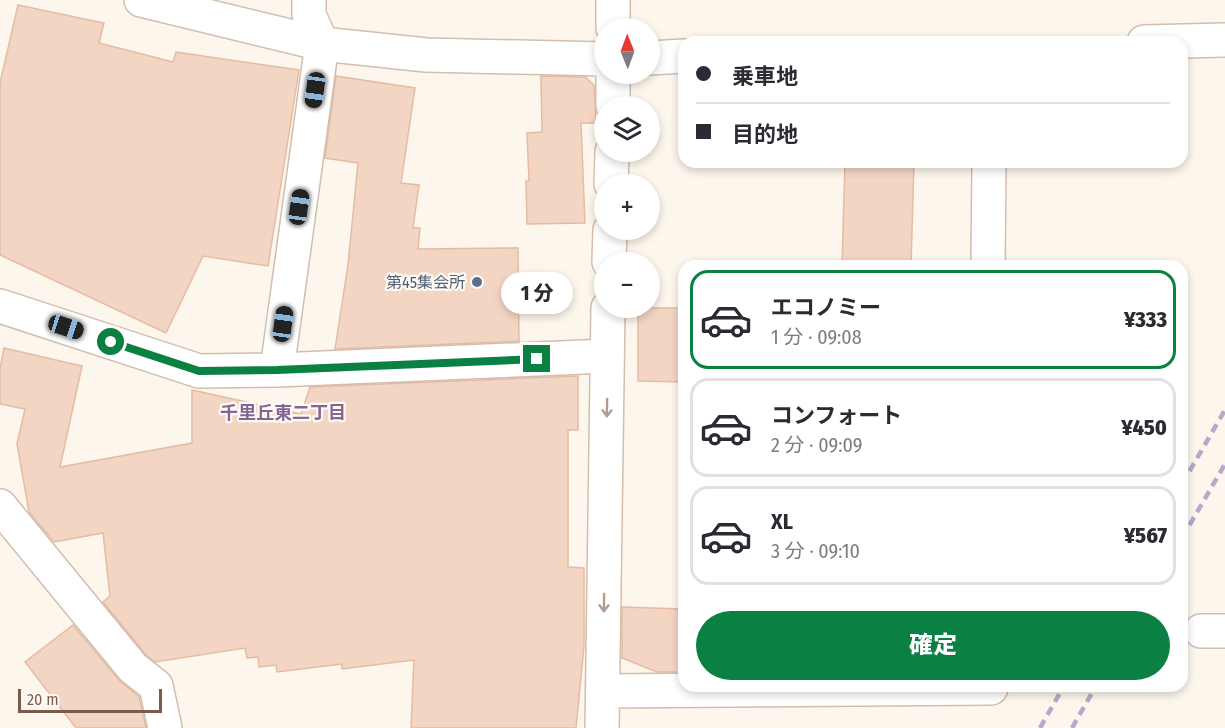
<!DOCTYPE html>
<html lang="ja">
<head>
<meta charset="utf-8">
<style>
	:root { --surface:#fff; --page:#f7f7f7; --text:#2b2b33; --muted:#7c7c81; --line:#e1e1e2; --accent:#0b8043 }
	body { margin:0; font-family:"Fira Sans Condensed","Noto Sans JP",sans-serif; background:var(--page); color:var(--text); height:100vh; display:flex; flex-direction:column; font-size:22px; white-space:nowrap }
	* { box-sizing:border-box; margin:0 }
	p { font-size:20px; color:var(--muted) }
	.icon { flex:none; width:33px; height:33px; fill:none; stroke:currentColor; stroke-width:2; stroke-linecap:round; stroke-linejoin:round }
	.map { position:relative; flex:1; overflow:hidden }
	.drawer { position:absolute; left:678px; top:260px; width:510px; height:432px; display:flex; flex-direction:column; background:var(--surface); border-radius:18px; box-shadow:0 3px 9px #0003 }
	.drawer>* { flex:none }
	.top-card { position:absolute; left:678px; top:36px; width:510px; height:132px; border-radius:18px; box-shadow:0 3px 9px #0003; display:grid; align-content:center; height:132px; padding:0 18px; background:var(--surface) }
	.needle { width:39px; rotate:359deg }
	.fabs { position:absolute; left:594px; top:18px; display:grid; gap:12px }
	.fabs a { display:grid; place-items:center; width:66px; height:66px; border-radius:50%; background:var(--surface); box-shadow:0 3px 9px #0003; font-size:30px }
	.scale { position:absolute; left:18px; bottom:15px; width:144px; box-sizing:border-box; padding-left:6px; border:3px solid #7a5c4d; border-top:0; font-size:16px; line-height:21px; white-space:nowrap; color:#7a5c4d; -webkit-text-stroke:4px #fffaf3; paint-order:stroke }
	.end { position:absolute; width:27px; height:27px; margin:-14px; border:8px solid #0b8043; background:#fff; box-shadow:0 0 0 3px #fff }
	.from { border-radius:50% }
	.bubble { position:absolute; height:42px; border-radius:21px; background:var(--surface); box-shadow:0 3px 9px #0003; font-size:20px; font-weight:800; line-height:42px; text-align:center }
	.car { position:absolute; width:18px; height:36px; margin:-18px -9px; border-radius:8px; box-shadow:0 0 4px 2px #0007; background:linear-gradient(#222 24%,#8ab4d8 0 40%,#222 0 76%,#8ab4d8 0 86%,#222 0) }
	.top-card b { display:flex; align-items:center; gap:21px; height:57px; font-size:22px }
	.top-card b+b { border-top:2px solid var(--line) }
	.top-card i { width:15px; height:15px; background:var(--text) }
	ul { padding:10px 0 0; list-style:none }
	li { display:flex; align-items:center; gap:18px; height:99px; margin:0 12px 9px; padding:0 6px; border:3px solid var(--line); border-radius:18px }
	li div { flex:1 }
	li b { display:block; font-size:22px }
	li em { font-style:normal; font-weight:800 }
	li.on { border-color:var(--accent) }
	li>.icon { width:54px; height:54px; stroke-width:1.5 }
	.cta { display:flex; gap:12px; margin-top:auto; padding:12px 18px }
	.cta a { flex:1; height:69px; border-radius:36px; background:var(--accent); color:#fff; font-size:24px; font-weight:800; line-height:69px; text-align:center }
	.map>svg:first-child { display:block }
</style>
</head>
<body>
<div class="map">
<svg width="1225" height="728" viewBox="0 0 1225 728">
	<rect width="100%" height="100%" fill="#fdf6ec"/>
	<path fill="#f3d5c3" stroke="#e6bba3" stroke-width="1.5" d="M18 5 104 23 99 43 173 62 176 52 299 70 268 266 203 256 166 333 0 255V83Z
		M336 76 415 88 401 183 419 185 413 228H420L418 249 518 248 519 341 335 349 348 265 358 163 325 158Z
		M541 76 585 77 594 85 596 123H581L585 223 527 224 526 181H529L527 133 542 132Z
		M845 162H914L911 266H842Z
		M638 308H684V382L638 381Z
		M4 348 82 366 60 467 192 443V390L301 414 310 387 578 376V430H568V567L584 568V646L576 728H411L414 660 342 669V664L277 672 276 665 259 667 258 657 247 658 245 648 155 662 146 655 103 602 110 596 103 533 54 542 29 512 17 444 25 409 0 404V369Z
		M622 607 684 609V672H657L622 658Z
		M73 625 119 680 139 697 146 728H76L25 662Z"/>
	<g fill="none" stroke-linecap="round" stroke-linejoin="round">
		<g stroke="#d1beb0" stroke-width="36">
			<path id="street" d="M141 0 322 44 426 55 604 59
				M613 0V28
				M1144 42 1225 40
				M650 58 684 56
				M613 106V74
				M611 184 612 152
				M609 262 610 230
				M988 266 989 162
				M0 306 199 371 277 370 607 356
				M277 370 322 44 309 15V0
				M0 506 133 668 156 686 165 728
				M1201 631H1225
				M603 691 991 688
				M602 728 608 308"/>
		</g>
		<use href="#street" stroke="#fff" stroke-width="33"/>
		<path stroke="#b9a8c9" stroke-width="4.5" stroke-dasharray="9 6" stroke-linecap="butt" d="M1182 484 1225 410
			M1182 538 1225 464
			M1040 728 1064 686
			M1072 728 1096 686"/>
	</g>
	<defs><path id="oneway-shaft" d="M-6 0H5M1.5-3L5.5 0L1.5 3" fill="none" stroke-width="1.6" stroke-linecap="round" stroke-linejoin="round" transform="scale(1.5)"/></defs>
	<g stroke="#af9d94">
		<use href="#oneway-shaft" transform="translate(607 408) rotate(91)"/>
		<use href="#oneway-shaft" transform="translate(604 603) rotate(91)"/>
	</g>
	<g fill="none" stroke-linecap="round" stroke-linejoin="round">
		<path stroke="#0b8043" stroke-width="8" d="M111 342 199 371 277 370 537 359"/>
	</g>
	<circle fill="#5c6f8a" stroke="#fffaf3" stroke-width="2" cx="477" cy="282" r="6"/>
	<g text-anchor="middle" stroke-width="4.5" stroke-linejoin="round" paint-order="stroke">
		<g font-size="16" fill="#4e5e75" stroke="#fffaf3" text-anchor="end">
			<text x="465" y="288">第45集会所</text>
		</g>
		<g font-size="18" font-weight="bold" fill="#846695" stroke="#fffaf3">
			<text x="283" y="419">千里丘東二丁目</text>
		</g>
	</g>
</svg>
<div class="fabs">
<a><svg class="needle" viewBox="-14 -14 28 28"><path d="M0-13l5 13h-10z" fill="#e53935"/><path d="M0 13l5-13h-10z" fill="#7c7c81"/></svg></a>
<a><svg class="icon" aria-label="layers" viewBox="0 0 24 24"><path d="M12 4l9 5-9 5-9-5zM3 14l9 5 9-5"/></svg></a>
<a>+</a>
<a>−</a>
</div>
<div class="scale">20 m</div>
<i class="end from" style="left:111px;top:342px"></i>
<i class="end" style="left:537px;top:359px"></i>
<div class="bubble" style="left:501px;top:272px;width:72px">1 分</div>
<i class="car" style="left:315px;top:90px;rotate:188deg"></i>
<i class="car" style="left:299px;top:207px;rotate:8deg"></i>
<i class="car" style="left:283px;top:324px;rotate:8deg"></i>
<i class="car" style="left:66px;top:327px;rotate:108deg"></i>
<div class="top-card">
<b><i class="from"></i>乗車地</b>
<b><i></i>目的地</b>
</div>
<section class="drawer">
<ul>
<li class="on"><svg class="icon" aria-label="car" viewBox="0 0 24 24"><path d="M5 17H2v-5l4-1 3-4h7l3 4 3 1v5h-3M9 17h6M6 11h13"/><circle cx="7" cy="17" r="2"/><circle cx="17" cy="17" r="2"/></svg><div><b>エコノミー</b><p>1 分 · 09:08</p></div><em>¥333</em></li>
<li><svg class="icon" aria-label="car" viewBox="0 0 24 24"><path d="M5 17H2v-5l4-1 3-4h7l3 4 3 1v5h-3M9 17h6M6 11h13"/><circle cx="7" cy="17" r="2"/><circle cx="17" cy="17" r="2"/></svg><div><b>コンフォート</b><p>2 分 · 09:09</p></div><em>¥450</em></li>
<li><svg class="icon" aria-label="car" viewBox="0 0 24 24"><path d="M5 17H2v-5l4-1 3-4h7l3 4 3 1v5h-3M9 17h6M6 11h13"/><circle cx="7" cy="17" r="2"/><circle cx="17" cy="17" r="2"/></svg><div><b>XL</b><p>3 分 · 09:10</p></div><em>¥567</em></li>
</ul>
<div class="cta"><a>確定</a></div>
</section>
</div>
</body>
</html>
